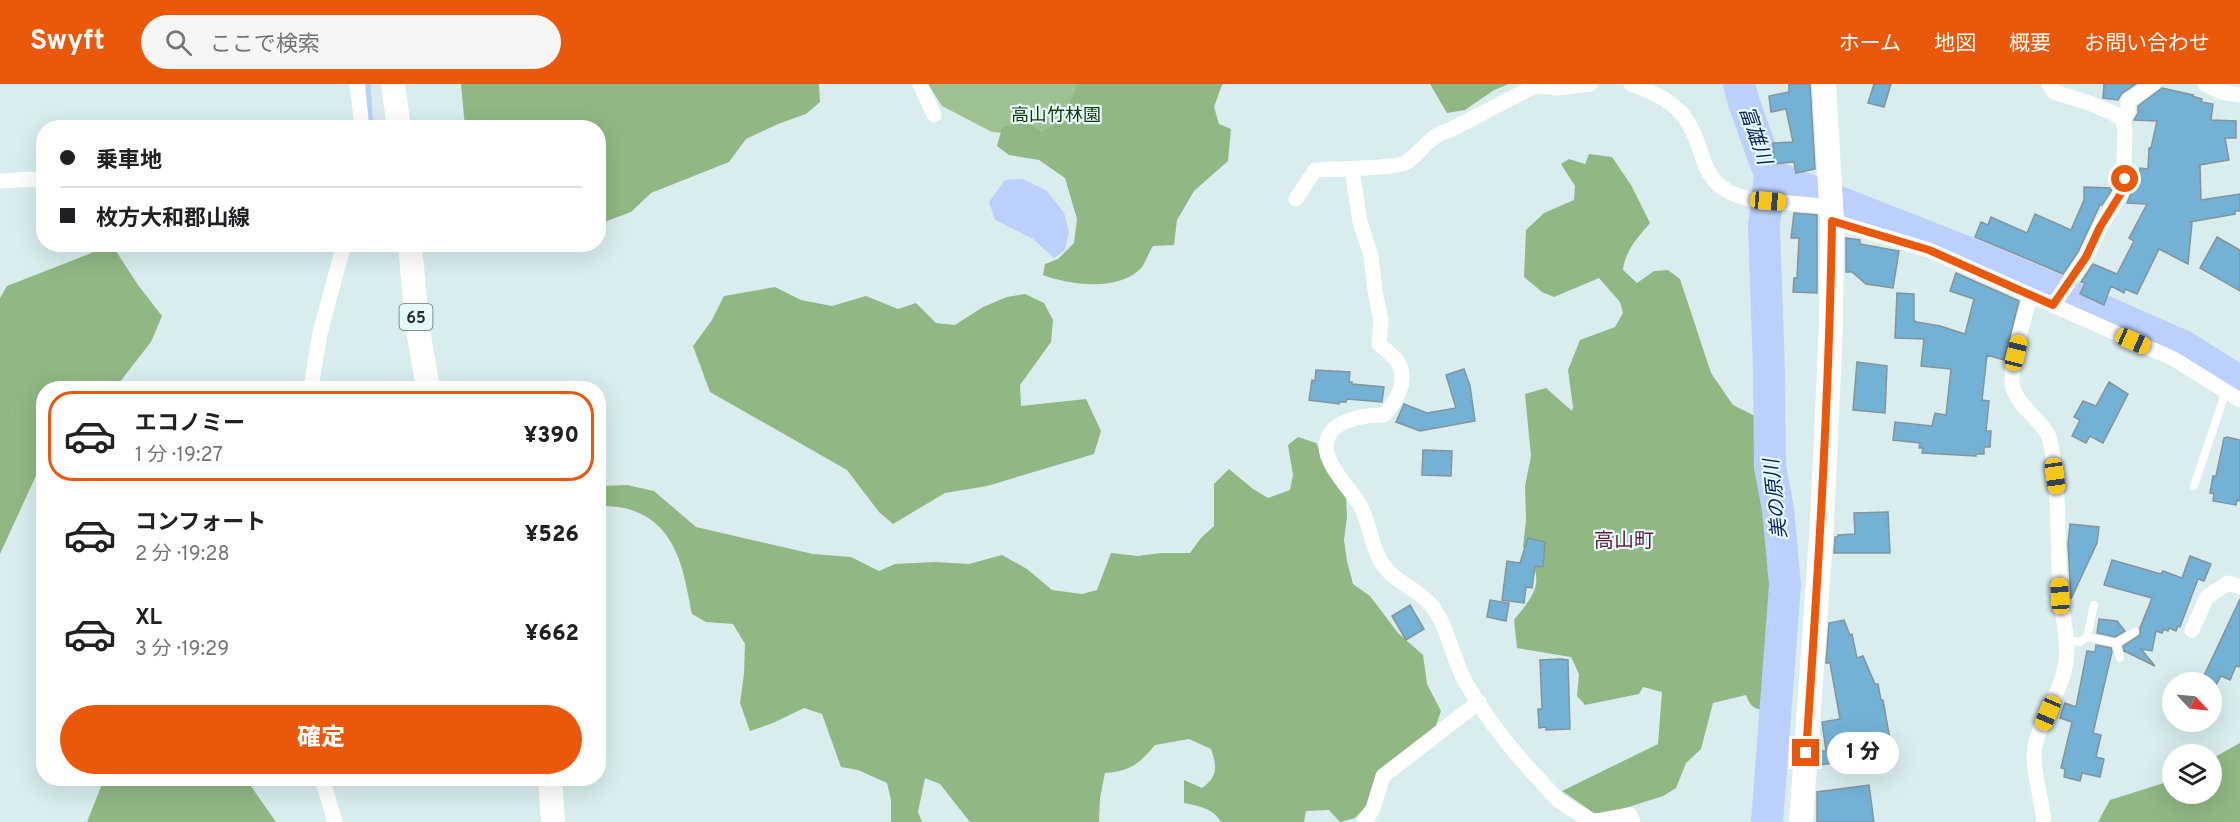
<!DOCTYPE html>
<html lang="ja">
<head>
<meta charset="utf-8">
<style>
	:root { --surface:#fff; --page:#f6f6f6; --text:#202124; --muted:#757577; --line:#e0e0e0; --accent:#ea580c }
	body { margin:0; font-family:Overpass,"Noto Sans JP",sans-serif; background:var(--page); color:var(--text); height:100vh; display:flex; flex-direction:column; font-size:22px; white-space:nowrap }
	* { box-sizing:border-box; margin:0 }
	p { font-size:20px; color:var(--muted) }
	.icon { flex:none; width:33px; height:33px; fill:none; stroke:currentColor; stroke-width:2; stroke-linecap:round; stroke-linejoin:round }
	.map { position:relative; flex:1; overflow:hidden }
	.sheet { position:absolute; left:36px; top:297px; width:570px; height:405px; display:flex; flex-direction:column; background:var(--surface); border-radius:24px; box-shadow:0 6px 24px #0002 }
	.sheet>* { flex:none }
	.hud { position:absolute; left:36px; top:36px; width:570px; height:132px; border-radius:24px; box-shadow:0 6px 24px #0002; display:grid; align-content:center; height:132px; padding:0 24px; background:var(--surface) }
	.needle { width:39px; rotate:116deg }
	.controls { position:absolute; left:2162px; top:588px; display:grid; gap:12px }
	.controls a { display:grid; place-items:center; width:60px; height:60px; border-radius:50%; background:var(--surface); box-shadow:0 6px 24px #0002; font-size:30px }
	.end { position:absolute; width:27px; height:27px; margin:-14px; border:8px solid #ea580c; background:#fff; box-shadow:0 0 0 3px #fff }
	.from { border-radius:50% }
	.bubble { position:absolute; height:42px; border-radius:21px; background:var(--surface); box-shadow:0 6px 24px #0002; font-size:20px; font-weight:800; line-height:42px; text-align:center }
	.car { position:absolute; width:18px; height:36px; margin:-18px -9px; border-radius:8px; box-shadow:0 0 4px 2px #0007; background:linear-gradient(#f5c518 24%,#345 0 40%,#f5c518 0 76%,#345 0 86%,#f5c518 0) }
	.hud b { display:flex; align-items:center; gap:21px; height:57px; font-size:22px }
	.hud b+b { border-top:2px solid var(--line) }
	.hud i { width:15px; height:15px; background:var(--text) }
	ul { padding:10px 0 0; list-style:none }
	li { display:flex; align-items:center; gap:18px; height:90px; margin:0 12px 9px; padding:0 12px; border:3px solid transparent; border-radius:24px }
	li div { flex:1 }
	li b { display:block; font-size:22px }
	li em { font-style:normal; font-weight:800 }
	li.on { border-color:var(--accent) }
	li>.icon { width:54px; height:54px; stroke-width:1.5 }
	.button { display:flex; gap:12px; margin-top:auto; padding:12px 24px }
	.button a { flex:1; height:69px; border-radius:36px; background:var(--accent); color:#fff; font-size:24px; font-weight:800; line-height:69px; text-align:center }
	header { display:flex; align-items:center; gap:36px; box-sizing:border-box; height:84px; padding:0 30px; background:var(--accent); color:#fff }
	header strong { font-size:28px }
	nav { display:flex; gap:33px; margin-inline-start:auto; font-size:21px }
	.search { width:420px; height:54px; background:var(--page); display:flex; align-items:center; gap:15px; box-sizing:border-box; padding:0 21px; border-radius:33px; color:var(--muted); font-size:22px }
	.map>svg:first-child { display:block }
</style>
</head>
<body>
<header>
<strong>Swyft</strong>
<div class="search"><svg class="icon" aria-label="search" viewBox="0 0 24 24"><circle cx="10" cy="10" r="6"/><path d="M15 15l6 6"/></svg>ここで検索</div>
<nav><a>ホーム</a><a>地図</a><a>概要</a><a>お問い合わせ</a></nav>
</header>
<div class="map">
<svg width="2240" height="738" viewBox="0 0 2240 738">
	<rect width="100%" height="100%" fill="#d9edee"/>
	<path fill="#9ec192" d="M928 0H1090L1121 33 1027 51 992 48 942 22Z"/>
	<path fill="#91b784" d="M461 0H819L820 18 806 30 778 40 746 55 729 78 651 109 631 128 599 140 598 44 465 43Z
		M1077 0H1224L1222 1 1214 23 1219 40 1231 45 1228 77 1194 107 1177 136 1174 161 1153 162C1149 168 1146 177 1142 183 1121 208 1069 201 1043 191L1045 180 1058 175 1074 159 1077 135 1065 94 1039 76 1009 71 997 62 1002 44 1023 36 1042 48C1067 33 1068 26 1077 0Z
		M1430 0H1509L1494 6 1465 26 1447 29Z
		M1589 70 1612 73 1631 101 1650 139C1638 153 1625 167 1623 186L1637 199 1654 187 1668 186 1680 195 1711 289 1733 321 1761 335C1764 381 1775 426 1778 472 1782 524 1775 575 1770 627 1756 625 1751 625 1746 611L1713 619 1701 665 1686 679 1676 704 1663 712 1607 730 1594 729 1562 707 1658 660 1662 608 1643 603 1639 610 1585 621 1577 612 1579 590 1571 573 1517 564 1514 536C1537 508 1546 496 1523 463L1526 436 1525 402 1531 372 1525 310 1546 304 1572 327 1573 323 1568 286 1580 256 1615 243 1623 229 1620 218 1599 194 1554 213 1542 208 1524 193 1526 146 1544 129 1574 116 1575 102 1561 80 1569 75 1585 80Z
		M112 161 138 201 162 232 151 258 115 304H44L43 380 39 385 0 470V214L7 202Z
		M775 203 801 216 832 222 866 212 898 225 916 219 936 239 955 241 983 223 1007 213 1025 210 1044 219 1053 236 1051 258 1020 301 1021 322 1086 315 1101 347 1094 370 987 402 945 409 893 440 879 428 847 386 710 308 693 262 712 236 724 212Z
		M1298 353 1316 359 1346 413 1347 433 1344 456 1347 477 1353 500 1370 512 1398 549 1423 571 1427 600 1441 627 1434 647 1355 734 1340 738 1329 726 1306 727 1304 738H1221C1213 724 1199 722 1184 719V696L1202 704C1218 693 1217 682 1211 665L1189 655 1155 661C1139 680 1131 687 1105 689L1100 714 1099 738H970L940 700 925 694 918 728 922 738H891V716L887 699 858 686 841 683 822 630 804 624 773 639 750 647 740 619 744 590 745 560 733 540 706 538 692 530C684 489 678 441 631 426 621 422 609 423 599 421L598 399 602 402 627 401 654 407 696 443 813 470 851 473 879 487 895 480 934 478 969 480 1002 471 1027 485 1052 506 1082 510 1097 506 1111 469 1138 472 1161 469H1190L1201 454 1214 442V400L1229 385 1253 405 1268 414 1290 406 1293 391 1288 361Z
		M2240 659V738H2098L2110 716 2167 698 2172 680V710H2211V675Z
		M104 695H246L276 738H87Z"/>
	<path fill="#bbd0fc" d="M1023 95 1047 107 1064 129 1069 148 1065 166 1054 174 1033 155 995 136 989 118 1005 96Z"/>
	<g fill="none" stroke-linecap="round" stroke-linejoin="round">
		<path stroke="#bbd0fc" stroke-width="5" d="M368 0 371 44"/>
		<path stroke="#bbd0fc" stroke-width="32" d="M1739 0 1744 19 1770 91 1764 142 1769 287 1770 383 1778 425 1785 501 1767 738
			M1770 91 1966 168 2056 206 2185 263 2240 298"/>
	</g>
	<path fill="#73b2d4" stroke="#85949c" stroke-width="1.5" d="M1789 0H1810L1815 85 1796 89 1794 78 1774 80 1773 59 1793 58 1786 25 1771 28 1769 12 1789 8Z
		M1874 0H1891L1884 23 1868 19Z
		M2104 0H2136L2122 9 2118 16 2103 14Z
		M2162 4 2193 11 2192 12 2202 15 2201 18 2213 20 2211 36 2236 37V54H2225L2229 76 2200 81 2201 116 2240 110V127H2235V130L2190 138 2192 139 2188 180 2159 165 2137 210 2125 205 2124 209 2111 202 2104 221 2080 210 2085 199 2081 198 2093 180 2117 190 2134 157 2129 154 2147 120 2127 119 2133 104H2138L2140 84 2148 85 2149 64H2151L2157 37 2134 36 2138 29V22Z
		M2084 103 2113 104 2102 121H2100L2078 168 2063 190 1975 153 1981 138 1988 141 1991 133 2027 149 2035 130 2071 146 2084 116Z
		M1794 129 1817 131V209L1793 208 1794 194H1797L1799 154H1791Z
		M2217 153 2240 166V207L2200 184Z
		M1846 154 1860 156V160L1899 167 1893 204 1866 200 1852 188H1846Z
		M1956 189 2019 217 2004 276 1987 271 1982 316 1989 317 1986 347H1991L1990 363H1984V370H1976V372L1922 369 1923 364H1919L1920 359 1893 356 1895 338 1932 342 1935 329 1946 331 1951 285 1921 282 1924 255 1895 254 1897 209 1914 210V237L1917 238 1940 242 1965 250 1974 215 1950 207Z
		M1857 278 1887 282 1885 329 1853 326Z
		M1464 285 1470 302 1475 337 1420 347 1396 338 1404 320 1427 329 1456 324 1446 291Z
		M1316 286 1350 288 1349 298H1352V300L1384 303 1382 318 1347 315 1346 318H1339V320L1309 316 1312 296 1315 297Z
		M2109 298 2128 310 2103 359 2090 352 2086 359 2072 352 2080 336 2074 333 2083 317 2096 322Z
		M2227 353 2240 356V417L2237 416 2236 421 2213 417 2214 410 2210 409 2213 392H2216L2224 354Z
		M1423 366 1452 367 1451 392 1422 391Z
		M1888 428 1890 469H1834L1835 453H1838V451L1855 450 1854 429Z
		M2070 440 2099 443 2097 459 2071 515 2068 460Z
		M1528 454 1545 458 1543 483 1535 482 1532 504 1526 503 1524 519 1502 516 1507 477 1520 479Z
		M2190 472 2211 480 2204 497 2198 495 2180 543 2178 542 2176 547 2169 544 2168 547 2164 545 2162 549 2156 547 2152 567 2141 565 2155 582 2124 567 2123 562 2140 551V544L2152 514 2104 501 2112 476 2161 490 2163 487 2182 494Z
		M2240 515V583L2236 582 2230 596 2221 592 2214 605 2211 603V598H2201Z
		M1490 516 1509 519 1506 537 1487 533Z
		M1410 521 1424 545 1406 556 1392 532Z
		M2099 535 2117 537 2125 547 2115 553 2097 549Z
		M1844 536 1850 551 1852 550 1857 574 1863 572 1875 600H1878L1881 616H1883L1893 672 1819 681 1820 667H1826L1822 638 1840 635 1830 579H1826L1829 539Z
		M2096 561 2111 564 2112 568 2093 649 2101 651 2096 673 2104 675 2100 693 2082 689 2080 697 2064 693 2065 685 2061 684 2072 638 2060 634 2065 619 2076 623 2087 567 2095 568Z
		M1561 575 1568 576 1570 645 1546 646V643L1539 644 1538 625H1542L1540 576Z
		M1869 701 1874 738H1817V708Z"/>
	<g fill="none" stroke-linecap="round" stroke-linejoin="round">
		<path stroke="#fff" stroke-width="8" d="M2194 402 2226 307
			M2087 553 2094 521
			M2067 556 2080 558 2087 553 2116 559 2120 574
			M2116 559 2135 548"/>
		<path stroke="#fff" stroke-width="15" d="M357 0 362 44
			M920 0 934 31
			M1631 0C1650 7 1668 14 1682 30 1710 64 1693 103 1750 115L1831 123
			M2049 0 2054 8 2089 19 2113 29 2123 35 2125 48 2123 106 2100 143 2086 173 2053 221
			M2205 0 2221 8 2240 11
			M2123 35 2128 28V17L2153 0
			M1352 85 1360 138 1371 172 1375 207 1381 236 1379 260C1385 266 1396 273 1399 280 1408 298 1396 318 1384 331 1364 331 1326 336 1326 363 1326 381 1351 406 1360 421 1372 443 1371 470 1389 488 1402 501 1420 507 1432 522 1448 543 1452 573 1465 597 1484 631 1509 663 1536 692 1544 700 1552 711 1561 718 1571 725 1582 731 1592 737
			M0 97 32 95 44 98
			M1296 115 1315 86C1329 85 1396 84 1405 79 1423 68 1427 52 1450 46L1535 2 1558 4 1590 0
			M1832 137 1929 166 2174 275 2240 316
			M2030 212C2025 232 2007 288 2013 305 2015 310 2019 316 2022 320 2030 330 2047 344 2050 356 2060 405 2057 455 2060 505 2061 529 2069 553 2066 577 2062 607 2041 633 2035 662 2031 684 2042 714 2044 738
			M311 304 320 249 344 160
			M2192 546 2207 513 2228 499 2240 503
			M322 694 335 738
			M1364 738 1373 725 1383 692 1479 618
			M1591 738 1630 731 1633 738"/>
		<path stroke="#fff" stroke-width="24" d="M393 0 399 44
			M410 160 417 240 428 304
			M550 694 553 738
			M1801 738 1822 440 1831 242 1832 137 1824 0"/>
	</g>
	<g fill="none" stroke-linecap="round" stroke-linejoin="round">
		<path stroke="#ea580c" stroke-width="8" d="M1806 669C1818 492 1829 315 1832 137L1929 166 2053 221 2086 173 2100 143 2123 106 2125 95"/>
	</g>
	<g text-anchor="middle" stroke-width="4.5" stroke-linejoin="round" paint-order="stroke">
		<rect fill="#e7fafb" stroke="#626d6e" stroke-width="1.5" x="399.5" y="220" width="33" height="26" rx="4.5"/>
		<g font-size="16" font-weight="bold" fill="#293031">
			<text x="416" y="239">65</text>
		</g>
		<g font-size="18" fill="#153904" stroke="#e7fafb">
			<text x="1056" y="37">高山竹林園</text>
		</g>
		<g font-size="20" font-style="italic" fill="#112764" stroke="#e7fafb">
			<text transform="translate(1756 51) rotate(71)" y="7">富雄川</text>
			<text transform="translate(1775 415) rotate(-96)" y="7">美の原川</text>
		</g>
		<g font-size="20" fill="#601d36" stroke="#e7fafb">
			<text x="1624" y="463">高山町</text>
		</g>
	</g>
</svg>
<div class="controls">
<a><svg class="needle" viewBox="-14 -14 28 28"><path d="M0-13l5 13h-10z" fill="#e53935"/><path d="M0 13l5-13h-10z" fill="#757577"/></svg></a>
<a><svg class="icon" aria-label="layers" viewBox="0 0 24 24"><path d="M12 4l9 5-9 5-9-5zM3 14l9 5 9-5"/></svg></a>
</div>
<i class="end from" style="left:2125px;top:95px"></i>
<i class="end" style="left:1806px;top:669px"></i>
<div class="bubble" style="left:1827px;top:648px;width:72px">1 分</div>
<i class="car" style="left:1768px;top:117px;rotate:95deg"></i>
<i class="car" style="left:2133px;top:257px;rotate:114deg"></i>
<i class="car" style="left:2016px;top:269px;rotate:14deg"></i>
<i class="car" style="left:2055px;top:392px;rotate:172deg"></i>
<i class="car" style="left:2060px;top:512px;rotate:356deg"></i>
<i class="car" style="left:2048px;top:629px;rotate:203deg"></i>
<div class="hud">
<b><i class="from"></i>乗車地</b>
<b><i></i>枚方大和郡山線</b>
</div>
<section class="sheet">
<ul>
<li class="on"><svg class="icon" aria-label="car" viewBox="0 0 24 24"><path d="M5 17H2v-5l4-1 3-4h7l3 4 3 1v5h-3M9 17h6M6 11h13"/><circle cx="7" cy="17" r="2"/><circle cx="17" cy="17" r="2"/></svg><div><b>エコノミー</b><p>1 分 · 19:27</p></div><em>¥390</em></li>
<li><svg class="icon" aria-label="car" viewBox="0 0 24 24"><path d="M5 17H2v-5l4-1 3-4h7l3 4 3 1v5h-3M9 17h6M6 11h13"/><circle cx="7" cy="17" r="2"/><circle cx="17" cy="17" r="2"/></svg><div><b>コンフォート</b><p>2 分 · 19:28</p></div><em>¥526</em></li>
<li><svg class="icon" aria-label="car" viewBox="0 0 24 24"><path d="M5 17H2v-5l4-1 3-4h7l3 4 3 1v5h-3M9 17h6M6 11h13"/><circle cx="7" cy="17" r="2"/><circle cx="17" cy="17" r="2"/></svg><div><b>XL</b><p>3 分 · 19:29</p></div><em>¥662</em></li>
</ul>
<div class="button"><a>確定</a></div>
</section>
</div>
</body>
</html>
